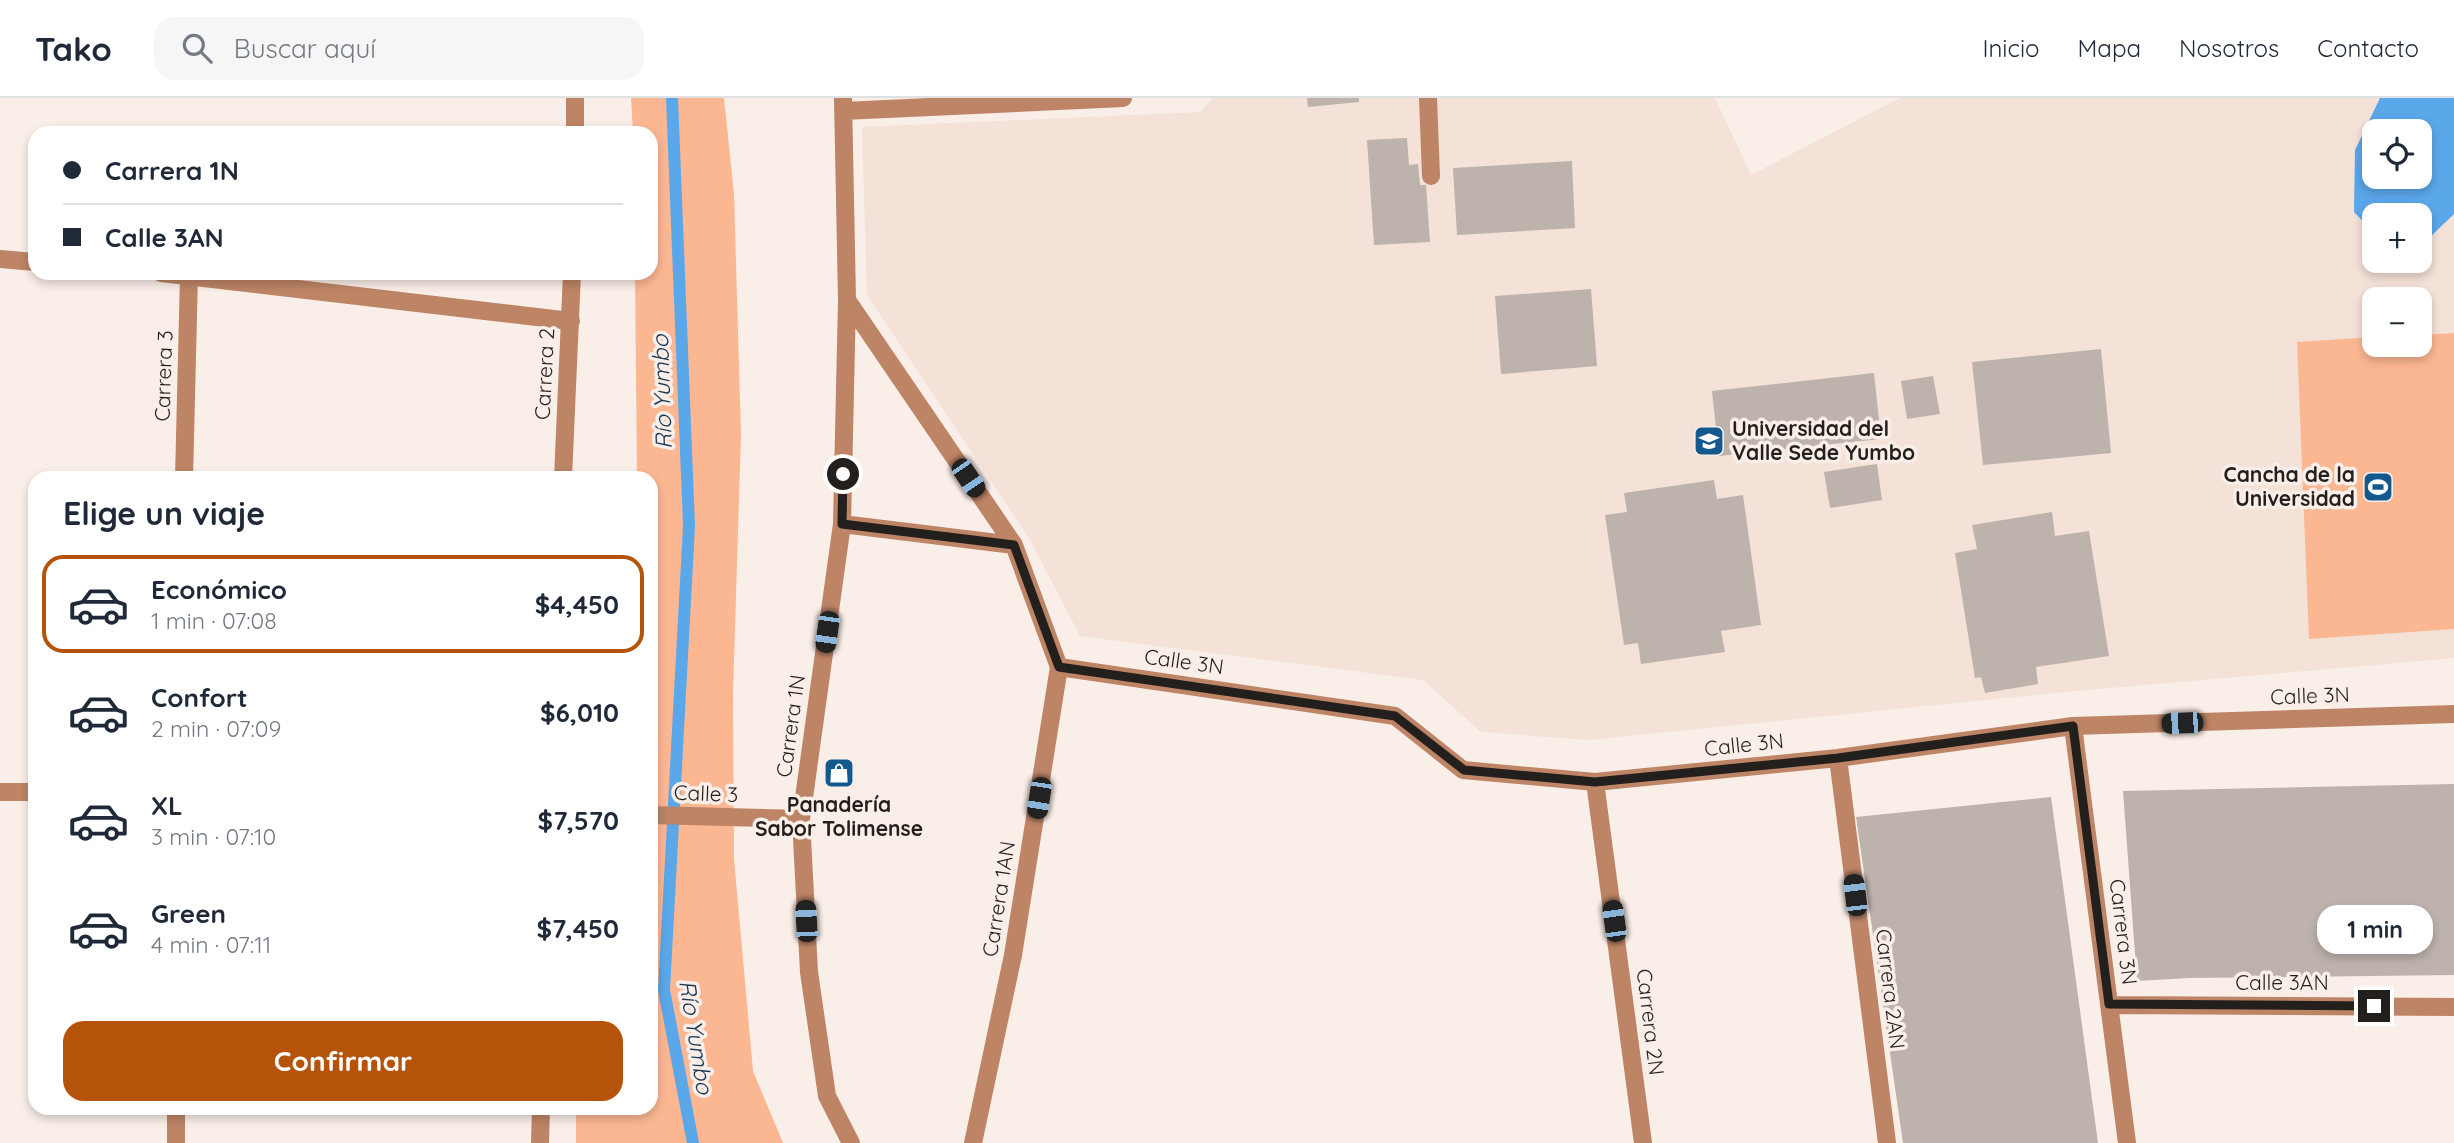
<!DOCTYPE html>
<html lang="es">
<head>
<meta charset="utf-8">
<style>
	:root { --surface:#fff; --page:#f6f6f7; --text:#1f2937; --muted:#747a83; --line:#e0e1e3; --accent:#b45309 }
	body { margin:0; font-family:Quicksand,sans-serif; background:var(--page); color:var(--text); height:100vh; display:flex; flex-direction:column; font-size:26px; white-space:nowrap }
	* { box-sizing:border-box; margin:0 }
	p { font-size:23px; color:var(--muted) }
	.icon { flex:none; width:38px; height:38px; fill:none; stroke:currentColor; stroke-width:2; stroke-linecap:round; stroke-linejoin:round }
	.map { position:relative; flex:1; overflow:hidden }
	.sheet { position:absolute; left:28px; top:373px; width:630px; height:644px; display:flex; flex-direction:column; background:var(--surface); border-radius:21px; box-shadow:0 4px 10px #0003 }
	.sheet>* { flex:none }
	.top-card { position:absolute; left:28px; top:28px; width:630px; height:154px; border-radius:21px; box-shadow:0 4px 10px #0003; display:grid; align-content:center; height:154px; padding:0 35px; background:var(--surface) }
	.fabs { position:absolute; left:2362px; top:21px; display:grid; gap:14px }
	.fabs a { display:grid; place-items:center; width:70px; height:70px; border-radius:14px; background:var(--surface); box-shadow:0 4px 10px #0003; font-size:35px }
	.end { position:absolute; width:32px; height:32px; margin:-16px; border:9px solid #231f1d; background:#fff; box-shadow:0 0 0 4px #fff }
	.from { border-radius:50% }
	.bubble { position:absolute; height:49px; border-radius:21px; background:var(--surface); box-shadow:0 4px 10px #0003; font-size:23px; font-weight:800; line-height:49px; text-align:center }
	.car { position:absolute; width:21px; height:42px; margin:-21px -10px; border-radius:9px; box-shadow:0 0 5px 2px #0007; background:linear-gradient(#222 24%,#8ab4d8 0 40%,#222 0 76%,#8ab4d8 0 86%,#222 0) }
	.top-card b { display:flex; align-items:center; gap:24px; height:66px; font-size:26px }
	.top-card b+b { border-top:2px solid var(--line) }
	.top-card i { width:18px; height:18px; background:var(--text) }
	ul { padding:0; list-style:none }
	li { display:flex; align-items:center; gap:21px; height:98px; margin:0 14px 10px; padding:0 21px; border:4px solid transparent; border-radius:21px }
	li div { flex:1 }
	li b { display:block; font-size:26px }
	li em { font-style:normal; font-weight:800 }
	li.current { border-color:var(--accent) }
	li>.icon { width:63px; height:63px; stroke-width:1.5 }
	h2 { padding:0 35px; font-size:32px; line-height:84px }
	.action { display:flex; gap:14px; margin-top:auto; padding:14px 35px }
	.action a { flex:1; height:80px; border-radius:21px; background:var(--accent); color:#fff; font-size:28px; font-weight:800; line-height:80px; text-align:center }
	header { display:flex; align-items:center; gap:42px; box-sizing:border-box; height:98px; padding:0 35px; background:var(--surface); border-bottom:2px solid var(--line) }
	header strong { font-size:33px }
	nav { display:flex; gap:38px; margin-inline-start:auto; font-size:24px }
	.search { width:490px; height:63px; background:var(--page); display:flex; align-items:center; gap:18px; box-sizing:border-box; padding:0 24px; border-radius:21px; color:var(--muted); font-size:26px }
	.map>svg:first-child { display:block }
</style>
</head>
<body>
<header>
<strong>Tako</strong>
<div class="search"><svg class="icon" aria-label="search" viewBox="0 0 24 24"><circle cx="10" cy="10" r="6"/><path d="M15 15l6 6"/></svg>Buscar aquí</div>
<nav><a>Inicio</a><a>Mapa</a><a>Nosotros</a><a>Contacto</a></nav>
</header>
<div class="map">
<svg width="2454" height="1045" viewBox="0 0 2454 1045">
	<rect width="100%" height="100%" fill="#faeee8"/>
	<path fill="#f4e1d7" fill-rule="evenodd" d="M1213 0H1715L1751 77 1900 0H2454V560L2065 594 1588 642 1481 634 1423 582 1080 538 1029 440 867 197 862 29 1200 14ZM2375 33H2420V79H2375ZM2375 117H2420V163H2375ZM2375 201H2420V247H2375Z"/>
	<path fill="#fbb792" d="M631 0H724L734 96 741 336 733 595 734 761 753 973 783 1045H576V1010H651V380H637L635 175H651V35H633Z
		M2454 235V531L2309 541 2297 244 2375 239V247H2420V237Z"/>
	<path fill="#5aa7ea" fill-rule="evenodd" d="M2380 0H2454V116L2427 142H2420V117H2375V136L2354 114 2355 52ZM2375 33H2420V79H2375Z"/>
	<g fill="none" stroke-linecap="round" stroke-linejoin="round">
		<path stroke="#5aa7ea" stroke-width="12" d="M672 0 689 428 664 892 693 1045"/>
	</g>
	<path fill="#bdb2ac" d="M1307 0H1359V4L1308 9Z
		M1407 40 1409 67 1418 66 1420 87H1426L1430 144 1374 147 1367 42Z
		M1572 63 1575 130 1457 137 1453 70Z
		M1591 191 1597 268 1501 276 1495 198Z
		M2101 251 2111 355 1983 367 1972 264Z
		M1874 275 1881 341 1719 358 1712 293Z
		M1933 278 1940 316 1907 321 1901 283Z
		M1877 366 1882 402 1830 410 1824 374Z
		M1714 382 1717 401 1743 397 1761 527 1721 533 1725 554 1641 566 1638 545 1624 547 1605 417 1627 414 1624 395Z
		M2052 414 2055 438 2089 433 2109 558 2036 569 2038 586 1985 595 1981 579 1975 580 1955 455 1977 451 1972 427Z
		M2454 686V877L2189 880 2137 883 2123 693Z
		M2051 699 2098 1045H1903L1856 719Z"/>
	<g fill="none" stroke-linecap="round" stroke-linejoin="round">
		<path stroke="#bd8465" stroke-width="18" d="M1428 0 1431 78
			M843 13 1123 0
			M575 35V0
			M0 161 35 164
			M161 175 571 223
			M847 202 1014 447 1059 569 1013 857 973 1045
			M184 380 189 177
			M563 380 572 175
			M842 426 1014 447
			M1059 569 1395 618 1463 672 1595 684 1838 660 2073 628 2454 616
			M2073 628 2127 1045
			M1838 660 1887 1045
			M1595 684 1643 1045
			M801 721 842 426 847 202 843 0
			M2109 907 2454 909"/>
		<path stroke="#bd8465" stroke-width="18" d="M0 694H35
			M651 717 801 721 809 874 827 998 851 1045
			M176 1010V1045
			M540 1045 541 1010"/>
	</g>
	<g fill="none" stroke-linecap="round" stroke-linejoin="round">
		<path stroke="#231f1d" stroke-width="9" d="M843 376 842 426 1014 447 1059 569 1395 618 1464 672 1595 684 1838 660 2073 628 2109 906 2374 908"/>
	</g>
	<defs>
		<g id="university-square" transform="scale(1.575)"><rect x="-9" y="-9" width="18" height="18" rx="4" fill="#13598d" stroke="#faeee8"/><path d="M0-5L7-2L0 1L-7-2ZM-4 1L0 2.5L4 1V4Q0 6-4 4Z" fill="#fff"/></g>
		<g id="stadium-square" transform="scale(1.575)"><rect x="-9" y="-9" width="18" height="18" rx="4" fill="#13598d" stroke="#faeee8"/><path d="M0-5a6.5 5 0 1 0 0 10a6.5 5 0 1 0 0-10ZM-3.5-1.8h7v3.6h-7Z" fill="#fff"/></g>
		<g id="shop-square" transform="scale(1.575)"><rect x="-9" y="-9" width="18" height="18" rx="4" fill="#13598d" stroke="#faeee8"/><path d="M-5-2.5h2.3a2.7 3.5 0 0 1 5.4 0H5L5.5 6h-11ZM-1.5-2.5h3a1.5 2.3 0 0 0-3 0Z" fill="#fff"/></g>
	</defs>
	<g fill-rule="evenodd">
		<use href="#university-square" x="1709" y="343"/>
		<use href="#stadium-square" x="2378" y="389"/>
		<use href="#shop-square" x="839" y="675"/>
	</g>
	<g text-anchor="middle" stroke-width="7" stroke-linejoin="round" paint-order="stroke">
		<g font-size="21" fill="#231f1d" stroke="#faeee8">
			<text transform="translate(545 276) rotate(-87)" y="7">Carrera 2</text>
			<text transform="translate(164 278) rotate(-88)" y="7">Carrera 3</text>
			<text transform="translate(1184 564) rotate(8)" y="7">Calle 3N</text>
			<text transform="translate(2310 598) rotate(-2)" y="7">Calle 3N</text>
			<text transform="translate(791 628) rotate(-82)" y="7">Carrera 1N</text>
			<text transform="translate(1744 647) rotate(-6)" y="7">Calle 3N</text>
			<text transform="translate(706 696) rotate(2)" y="7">Calle 3</text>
			<text transform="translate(999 801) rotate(-81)" y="7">Carrera 1AN</text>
			<text transform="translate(2123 834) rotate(83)" y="7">Carrera 3N</text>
			<text x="2282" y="892">Calle 3AN</text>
			<text transform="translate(1890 891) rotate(83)" y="7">Carrera 2AN</text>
			<text transform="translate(1650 924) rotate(83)" y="7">Carrera 2N</text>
		</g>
		<g font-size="21" font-weight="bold" fill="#231f1d" stroke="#faeee8" text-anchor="start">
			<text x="1732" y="338">Universidad del<tspan x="1732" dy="24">Valle Sede Yumbo</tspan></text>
			<text x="2355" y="384" text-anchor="end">Cancha de la<tspan x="2355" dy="24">Universidad</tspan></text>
			<text x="839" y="714" text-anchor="middle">Panadería<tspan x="839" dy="24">Sabor Tolimense</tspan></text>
		</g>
		<g font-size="23" font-style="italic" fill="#173753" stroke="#faeee8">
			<text transform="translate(662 294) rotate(-92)" y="8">Río Yumbo</text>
			<text transform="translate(696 939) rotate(81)" y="8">Río Yumbo</text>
		</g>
	</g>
</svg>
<div class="fabs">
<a><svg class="icon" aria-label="locate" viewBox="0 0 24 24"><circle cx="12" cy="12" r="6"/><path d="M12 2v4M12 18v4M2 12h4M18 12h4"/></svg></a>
<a>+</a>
<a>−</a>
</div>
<i class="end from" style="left:843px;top:376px"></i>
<i class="end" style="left:2374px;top:908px"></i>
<div class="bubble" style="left:2317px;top:807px;width:116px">1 min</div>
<i class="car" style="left:968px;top:380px;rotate:146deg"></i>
<i class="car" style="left:827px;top:534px;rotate:188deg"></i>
<i class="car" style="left:2182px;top:625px;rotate:268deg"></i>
<i class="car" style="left:1039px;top:700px;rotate:189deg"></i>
<i class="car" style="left:1855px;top:797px;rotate:353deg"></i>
<i class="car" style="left:806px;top:823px;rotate:357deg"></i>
<i class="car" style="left:1614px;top:823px;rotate:352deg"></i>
<div class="top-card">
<b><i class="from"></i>Carrera 1N</b>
<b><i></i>Calle 3AN</b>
</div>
<section class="sheet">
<h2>Elige un viaje</h2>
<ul>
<li class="current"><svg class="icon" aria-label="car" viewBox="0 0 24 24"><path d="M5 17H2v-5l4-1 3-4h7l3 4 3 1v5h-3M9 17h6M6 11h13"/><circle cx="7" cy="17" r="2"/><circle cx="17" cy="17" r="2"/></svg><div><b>Económico</b><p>1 min · 07:08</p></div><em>$4,450</em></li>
<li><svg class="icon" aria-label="car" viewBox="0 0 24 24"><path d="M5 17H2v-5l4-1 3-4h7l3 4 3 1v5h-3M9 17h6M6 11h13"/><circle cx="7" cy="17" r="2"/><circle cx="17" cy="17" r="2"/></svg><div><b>Confort</b><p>2 min · 07:09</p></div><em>$6,010</em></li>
<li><svg class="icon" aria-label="car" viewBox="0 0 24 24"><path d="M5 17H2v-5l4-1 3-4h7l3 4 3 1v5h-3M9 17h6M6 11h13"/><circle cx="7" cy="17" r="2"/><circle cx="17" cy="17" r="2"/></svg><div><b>XL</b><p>3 min · 07:10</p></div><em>$7,570</em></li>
<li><svg class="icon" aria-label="car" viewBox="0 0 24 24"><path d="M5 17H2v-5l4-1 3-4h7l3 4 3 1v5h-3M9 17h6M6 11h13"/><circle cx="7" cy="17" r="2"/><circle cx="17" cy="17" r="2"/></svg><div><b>Green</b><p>4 min · 07:11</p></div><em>$7,450</em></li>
</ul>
<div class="action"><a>Confirmar</a></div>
</section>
</div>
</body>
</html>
